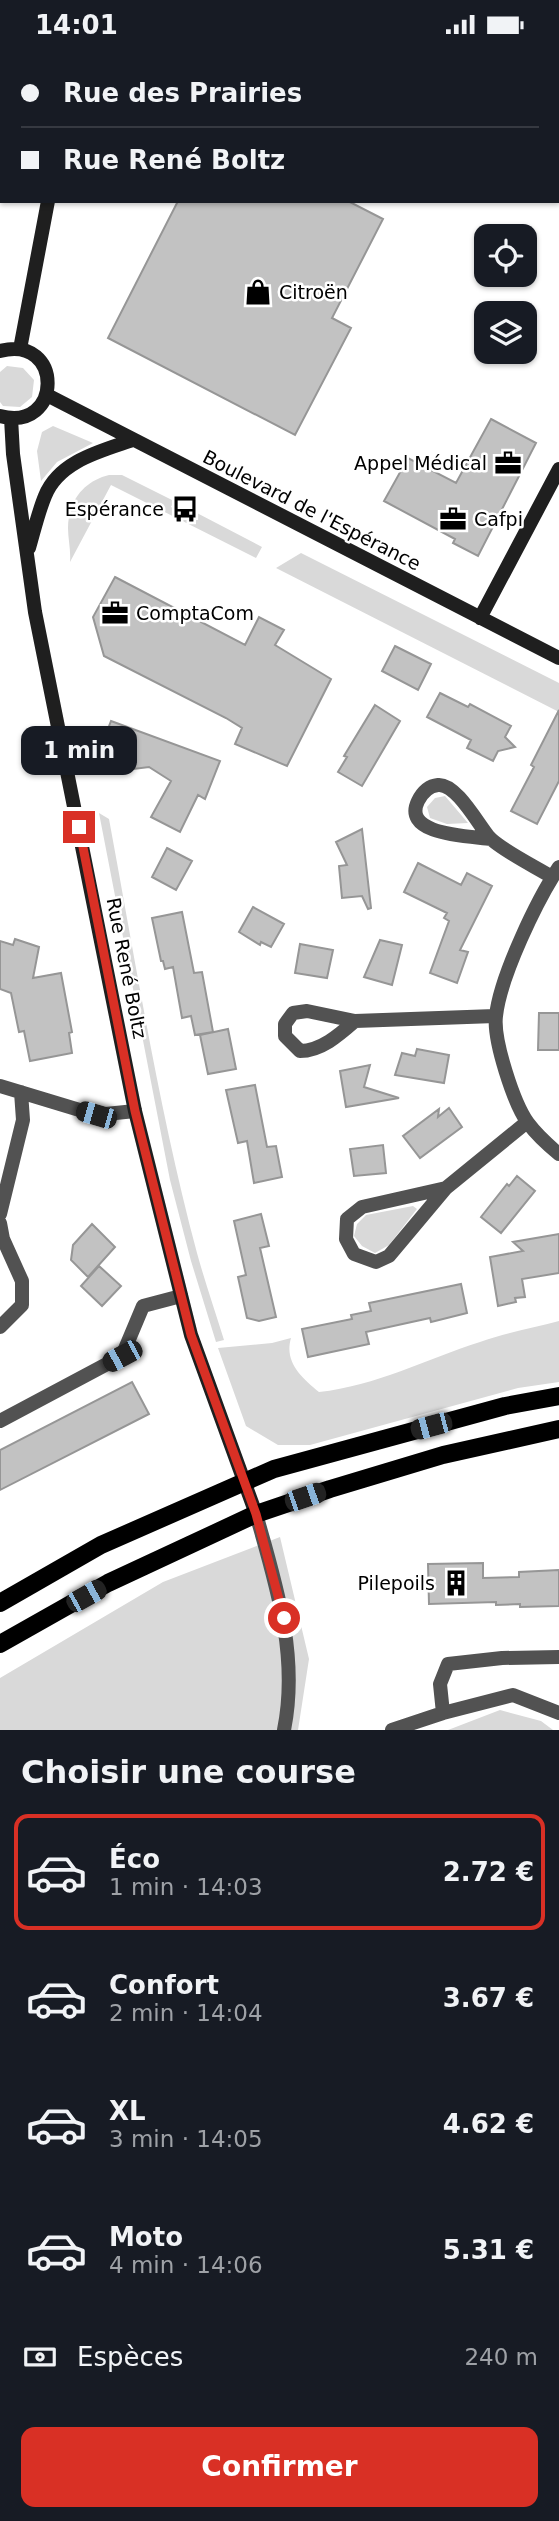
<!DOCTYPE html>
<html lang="fr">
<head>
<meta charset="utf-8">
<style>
	:root { --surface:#171b24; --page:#242831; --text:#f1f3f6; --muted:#9ea1a6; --line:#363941; --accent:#d93025 }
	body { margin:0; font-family:"DejaVu Sans",sans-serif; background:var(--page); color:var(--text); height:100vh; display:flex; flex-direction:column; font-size:26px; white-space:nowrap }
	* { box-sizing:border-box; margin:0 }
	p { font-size:23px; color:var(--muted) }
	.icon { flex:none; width:38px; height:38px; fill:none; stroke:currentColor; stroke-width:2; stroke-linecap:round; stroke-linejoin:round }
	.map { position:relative; height:1681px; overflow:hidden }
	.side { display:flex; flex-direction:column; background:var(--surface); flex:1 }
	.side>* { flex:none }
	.banner { position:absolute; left:0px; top:0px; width:560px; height:154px; box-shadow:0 2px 5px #0004; display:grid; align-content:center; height:154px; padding:0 21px; background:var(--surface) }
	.buttons { position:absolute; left:474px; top:175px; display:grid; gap:14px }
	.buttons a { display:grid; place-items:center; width:63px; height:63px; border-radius:14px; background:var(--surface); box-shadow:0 2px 5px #0004; font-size:35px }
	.end { position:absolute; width:32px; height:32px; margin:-16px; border:9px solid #d93025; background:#fff; box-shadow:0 0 0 4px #fff }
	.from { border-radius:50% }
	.bubble { position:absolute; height:49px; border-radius:14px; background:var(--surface); box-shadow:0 2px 5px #0004; font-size:23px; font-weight:700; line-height:49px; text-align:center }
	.car { position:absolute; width:21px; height:42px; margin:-21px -10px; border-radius:9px; box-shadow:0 0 5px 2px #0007; background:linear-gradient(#222 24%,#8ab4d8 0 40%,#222 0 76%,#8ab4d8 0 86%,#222 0) }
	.banner b { display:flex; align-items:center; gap:24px; height:66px; font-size:26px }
	.banner b+b { border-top:2px solid var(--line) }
	.banner i { width:18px; height:18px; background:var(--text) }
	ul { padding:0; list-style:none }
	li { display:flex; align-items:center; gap:21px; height:116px; margin:0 14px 10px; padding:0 7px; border:4px solid transparent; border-radius:14px }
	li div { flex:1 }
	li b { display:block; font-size:26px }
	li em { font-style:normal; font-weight:700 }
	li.active { border-color:var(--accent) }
	li>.icon { width:63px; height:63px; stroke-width:1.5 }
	h2 { padding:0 21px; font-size:32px; line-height:84px }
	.pay { display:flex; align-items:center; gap:18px; height:77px; padding:0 21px; font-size:26px }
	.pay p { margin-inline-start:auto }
	.primary-button { display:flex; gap:14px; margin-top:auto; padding:14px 21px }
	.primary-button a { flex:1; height:80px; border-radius:14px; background:var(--accent); color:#fff; font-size:28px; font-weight:700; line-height:80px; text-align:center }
	.status { display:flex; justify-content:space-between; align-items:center; height:49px; padding:0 35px; background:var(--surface); direction:ltr }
	.status svg { height:19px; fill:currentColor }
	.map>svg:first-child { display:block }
</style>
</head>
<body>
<div class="status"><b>14:01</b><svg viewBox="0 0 49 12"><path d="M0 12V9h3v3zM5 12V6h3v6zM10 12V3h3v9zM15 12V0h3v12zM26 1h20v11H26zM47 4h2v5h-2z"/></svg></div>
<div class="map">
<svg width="559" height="1681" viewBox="0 0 559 1681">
	<rect width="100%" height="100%" fill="#fff"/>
	<path fill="#d9d9d9" d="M7 317 23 319 34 331 32 348 20 358 3 357 0 353V323Z
		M53 377 93 394 57 413 41 432 37 402 42 383Z
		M109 426H122L174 452 171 458 192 469 195 463 262 498 256 509 111 436 70 513C71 501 68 490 68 479 68 452 84 432 109 426Z
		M301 504 559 634V663L276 519Z
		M445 747 468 774 447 775 430 769 427 758 435 749Z
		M99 764 109 770C136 915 159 1062 197 1204 205 1233 215 1262 224 1291L216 1293 191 1212 170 1131Z
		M413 1157 417 1160 389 1196 375 1204 362 1197 354 1187 357 1175 366 1166Z
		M559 1272V1333L518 1339 310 1396H278L246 1377 218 1299 272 1294 291 1289C284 1313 301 1328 319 1343 376 1337 426 1310 480 1293 505 1284 533 1279 559 1272Z
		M280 1488 309 1610 298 1681H0V1629L163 1533Z
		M500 1661 541 1672 553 1681H448Z"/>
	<path fill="#c2c2c2" stroke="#969696" stroke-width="2" d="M178 152H348L383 170 332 269 351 279 295 386 108 289Z
		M491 370 536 394 478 507 453 494 455 490 384 452 408 409 456 434Z
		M115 528 245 596 259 568 284 581 275 596 331 630 287 717 235 695 242 679 226 669 104 607 93 568Z
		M395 597 431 615 418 641 382 622Z
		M440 644 468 658 470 655 511 677 505 688 515 698 498 702 493 712 467 699 471 691 427 668Z
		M375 656 400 672 362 737 338 723 347 708 344 707Z
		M559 661V732L537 775 511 762 534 718 531 716Z
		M111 672 220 712 205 750 198 746 180 783 151 768 171 732 149 718 102 724 99 703Z
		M362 780 371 859 368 860 362 847 342 849 339 817 347 816 336 793Z
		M167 799 192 812 176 841 152 828Z
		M418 814 461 836 467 824 492 837 460 901 468 903 457 934 430 924 449 872 444 869 447 864 404 843Z
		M253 858 284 875 271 898 261 893 260 896 239 883Z
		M182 863 194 924 202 923 213 983 195 986 191 967 182 969 173 918 165 920 163 912H161L152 869Z
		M15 890 39 898 33 929 61 924 72 983 69 984 72 1004 30 1012 24 982 19 983 11 944 0 940V892L13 896Z
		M380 891 402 896 392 936 364 928Z
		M300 895 333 901 327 929 295 924Z
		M539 964H559V1001H538Z
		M228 980 236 1020 208 1025 200 986Z
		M417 1000 449 1006 444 1034 395 1026 402 1004 415 1007Z
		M370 1016 364 1038 399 1049 346 1058 340 1022Z
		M255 1036 267 1098 276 1097 282 1128 254 1134 247 1092 238 1094 226 1041Z
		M449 1059 462 1078 420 1109 403 1087 439 1060 438 1068Z
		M383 1096 386 1124 354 1127 350 1100Z
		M517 1127 535 1142 501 1184 481 1168 507 1135 509 1137Z
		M261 1165 269 1197 260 1199 276 1268 259 1272 247 1269 238 1228 246 1226 234 1172Z
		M92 1175 115 1198 88 1228 71 1211 73 1196Z
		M559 1185V1224L522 1230 525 1248 515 1249 516 1253 498 1257 490 1208 523 1202 513 1193Z
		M99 1217 121 1237 102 1257 81 1237Z
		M461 1235 467 1264 431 1273 430 1269 366 1283 369 1295 308 1308 302 1280 352 1270 351 1266 371 1262 369 1254Z
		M132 1333 149 1365 0 1441V1401Z
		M483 1514V1529L519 1528V1523L559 1521V1557L520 1558V1555L496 1556V1553L429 1555 428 1515Z"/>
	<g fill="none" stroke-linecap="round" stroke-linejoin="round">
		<path stroke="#525252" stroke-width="14" d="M491 790C472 787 401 787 418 752 422 744 428 737 438 736 456 734 478 775 489 788 501 801 536 818 552 828
			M559 818C537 851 500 928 496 967 493 991 514 1055 528 1074 537 1086 548 1096 559 1105
			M355 972C339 986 321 1002 300 1002L285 987V975L293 964 307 962 355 972 495 967
			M0 1037 96 1066 135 1062
			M446 1139 362 1158 347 1170 346 1190 354 1205 376 1213 389 1207 446 1139 527 1073
			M0 1165 23 1071 21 1043
			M0 1174 3 1190 22 1232V1256L0 1278
			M0 1372 122 1307 143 1257 181 1247
			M256 1465C276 1535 299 1607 284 1681
			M443 1664 440 1635 448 1615 502 1609 559 1608
			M392 1681 443 1664 513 1646 559 1664"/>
		<path stroke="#1f1f1f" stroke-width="14" d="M77 2 78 0
			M20 300 48 152
			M0 302C64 285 63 384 0 367
			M47 346 559 609
			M11 369 13 405 35 563 135 1062 191 1286 256 1465
			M29 499C34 482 38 464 45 447 59 412 101 402 133 391
			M480 569 559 420"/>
		<path stroke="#000" stroke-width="18" d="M0 1554 101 1496 274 1420 505 1357 559 1347
			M0 1595 108 1534 256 1465 330 1440 443 1406 559 1380"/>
	</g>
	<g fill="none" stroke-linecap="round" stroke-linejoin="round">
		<path stroke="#d93025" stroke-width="9" d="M79 778 135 1062 191 1286 256 1465 284 1569"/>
	</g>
	<defs>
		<g id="shop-bare" transform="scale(2.1)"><path d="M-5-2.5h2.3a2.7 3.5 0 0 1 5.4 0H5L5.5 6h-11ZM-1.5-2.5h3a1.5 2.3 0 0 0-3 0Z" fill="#000" stroke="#fff" stroke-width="2.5" paint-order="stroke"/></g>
		<g id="office-bare" transform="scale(2.1)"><path d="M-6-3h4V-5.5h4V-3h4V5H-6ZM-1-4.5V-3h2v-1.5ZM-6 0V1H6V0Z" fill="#000" stroke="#fff" stroke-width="2.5" paint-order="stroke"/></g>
		<g id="bus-bare" transform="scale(2.1)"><path d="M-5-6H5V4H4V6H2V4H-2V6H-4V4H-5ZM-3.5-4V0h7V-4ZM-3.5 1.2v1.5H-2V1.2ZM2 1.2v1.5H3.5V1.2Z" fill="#000" stroke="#fff" stroke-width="2.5" paint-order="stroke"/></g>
		<g id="building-bare" transform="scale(2.1)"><path d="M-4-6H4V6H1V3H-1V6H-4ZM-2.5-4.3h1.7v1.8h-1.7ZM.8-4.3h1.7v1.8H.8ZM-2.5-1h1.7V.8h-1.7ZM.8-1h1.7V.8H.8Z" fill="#000" stroke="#fff" stroke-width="2.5" paint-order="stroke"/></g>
	</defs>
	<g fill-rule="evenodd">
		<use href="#shop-bare" x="258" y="243"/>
		<use href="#office-bare" x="508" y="414"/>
		<use href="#bus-bare" x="185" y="460"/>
		<use href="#office-bare" x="453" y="470"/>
		<use href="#office-bare" x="115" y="564"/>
		<use href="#building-bare" x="456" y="1534"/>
	</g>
	<g text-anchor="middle" stroke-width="5" stroke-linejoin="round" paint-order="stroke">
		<g font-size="19" fill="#000" stroke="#fff" text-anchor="start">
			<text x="279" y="250">Citroën</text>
			<text x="487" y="421" text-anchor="end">Appel Médical</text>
			<text x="164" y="467" text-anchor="end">Espérance</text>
			<text x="474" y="477">Cafpi</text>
			<text x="136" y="571">ComptaCom</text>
			<text x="435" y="1541" text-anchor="end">Pilepoils</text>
		</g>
		<g font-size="19" fill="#000" stroke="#fff">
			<text transform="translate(312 461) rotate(27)" y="7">Boulevard de l'Espérance</text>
			<text transform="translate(127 919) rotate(79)" y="7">Rue René Boltz</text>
		</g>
	</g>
</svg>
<div class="buttons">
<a><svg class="icon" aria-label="locate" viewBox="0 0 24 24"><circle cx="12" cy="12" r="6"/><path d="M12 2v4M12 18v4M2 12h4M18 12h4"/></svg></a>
<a><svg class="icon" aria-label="layers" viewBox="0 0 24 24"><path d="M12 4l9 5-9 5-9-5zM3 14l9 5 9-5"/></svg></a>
</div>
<i class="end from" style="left:284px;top:1569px"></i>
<i class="end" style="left:79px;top:778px"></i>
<div class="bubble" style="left:21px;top:677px;width:116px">1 min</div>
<i class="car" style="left:96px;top:1066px;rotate:286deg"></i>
<i class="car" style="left:122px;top:1307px;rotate:242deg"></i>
<i class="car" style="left:431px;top:1377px;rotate:255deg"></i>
<i class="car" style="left:305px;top:1448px;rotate:71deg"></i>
<i class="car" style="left:86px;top:1547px;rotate:61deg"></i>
<div class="banner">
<b><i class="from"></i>Rue des Prairies</b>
<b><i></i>Rue René Boltz</b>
</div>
</div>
<section class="side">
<h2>Choisir une course</h2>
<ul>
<li class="active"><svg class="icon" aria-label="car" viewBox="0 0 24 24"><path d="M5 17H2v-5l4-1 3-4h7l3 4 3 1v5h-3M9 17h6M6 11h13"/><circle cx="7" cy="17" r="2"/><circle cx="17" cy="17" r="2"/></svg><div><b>Éco</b><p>1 min · 14:03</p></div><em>2.72 €</em></li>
<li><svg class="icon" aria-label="car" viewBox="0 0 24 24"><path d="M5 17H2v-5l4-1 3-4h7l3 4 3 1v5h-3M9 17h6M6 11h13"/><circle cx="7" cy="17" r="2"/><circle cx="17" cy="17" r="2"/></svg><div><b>Confort</b><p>2 min · 14:04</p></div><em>3.67 €</em></li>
<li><svg class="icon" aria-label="car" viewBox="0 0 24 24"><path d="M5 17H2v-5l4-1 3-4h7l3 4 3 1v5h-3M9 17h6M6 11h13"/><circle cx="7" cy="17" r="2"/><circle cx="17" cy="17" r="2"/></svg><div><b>XL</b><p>3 min · 14:05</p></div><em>4.62 €</em></li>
<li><svg class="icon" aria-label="car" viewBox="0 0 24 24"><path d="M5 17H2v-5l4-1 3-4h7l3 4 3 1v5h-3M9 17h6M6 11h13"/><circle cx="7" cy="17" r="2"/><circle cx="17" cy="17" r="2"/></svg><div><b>Moto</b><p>4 min · 14:06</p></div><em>5.31 €</em></li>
</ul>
<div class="pay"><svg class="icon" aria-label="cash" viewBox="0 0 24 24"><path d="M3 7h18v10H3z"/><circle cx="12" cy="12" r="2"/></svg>Espèces<p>240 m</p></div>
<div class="primary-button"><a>Confirmer</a></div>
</section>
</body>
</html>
